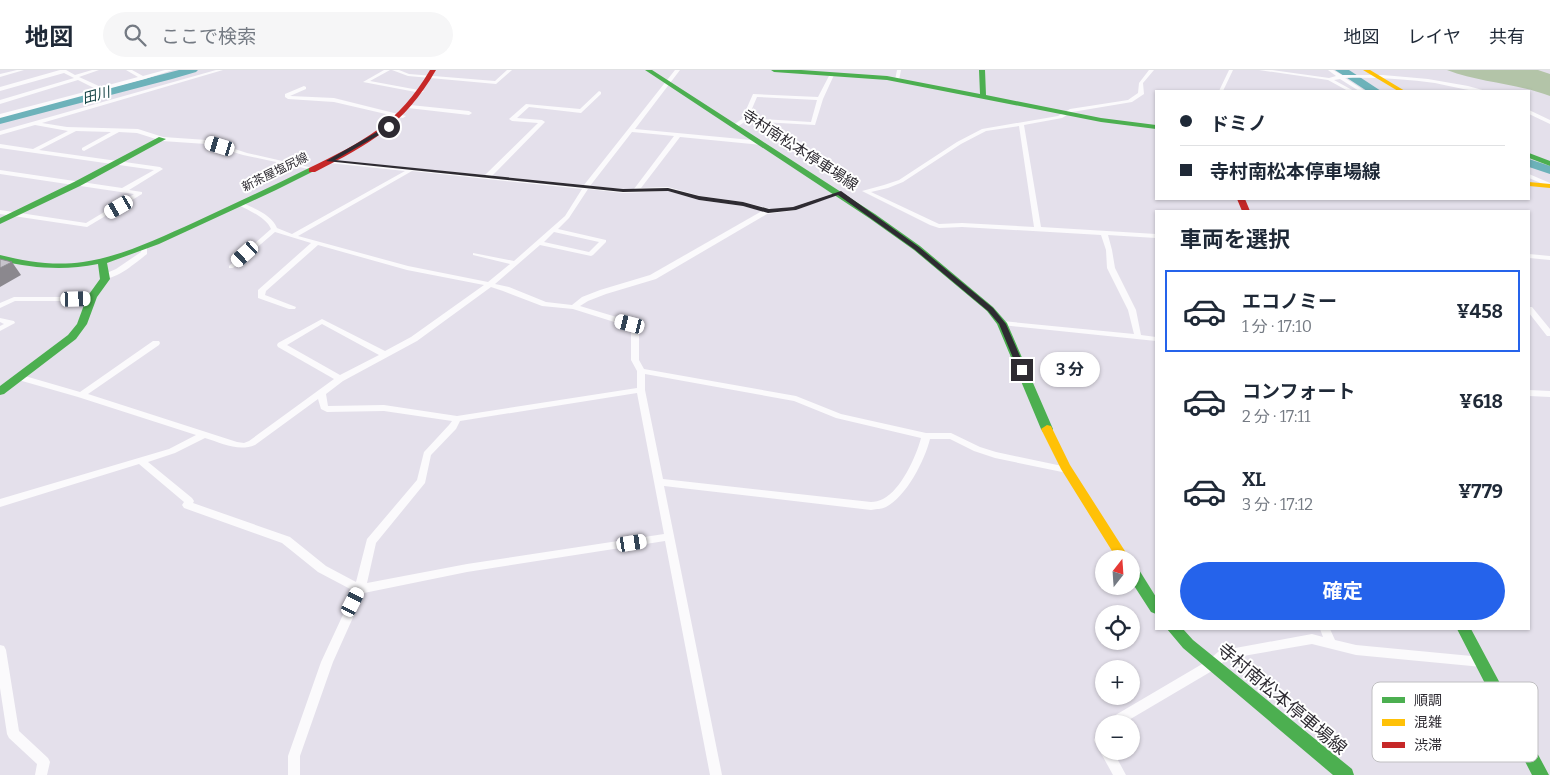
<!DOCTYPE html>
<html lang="ja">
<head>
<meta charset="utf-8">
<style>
	:root { --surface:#fff; --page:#f6f6f7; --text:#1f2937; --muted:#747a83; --line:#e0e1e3; --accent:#2563eb }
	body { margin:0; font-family:Bitter,"Noto Sans JP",serif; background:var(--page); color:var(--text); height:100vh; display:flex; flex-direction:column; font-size:19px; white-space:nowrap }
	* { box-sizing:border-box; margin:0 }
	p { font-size:16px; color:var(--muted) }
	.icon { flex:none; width:28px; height:28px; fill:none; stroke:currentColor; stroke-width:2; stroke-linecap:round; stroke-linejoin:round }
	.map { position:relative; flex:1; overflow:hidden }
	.side { position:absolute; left:1155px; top:140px; width:375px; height:420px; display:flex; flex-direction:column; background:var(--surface); border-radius:0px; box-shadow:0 1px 4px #0004 }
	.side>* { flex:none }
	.guide { position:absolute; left:1155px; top:20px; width:375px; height:110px; border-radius:0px; box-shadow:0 1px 4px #0004; display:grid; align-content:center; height:110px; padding:0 25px; background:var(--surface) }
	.needle { width:32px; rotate:17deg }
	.fabs { position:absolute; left:1095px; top:480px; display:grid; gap:10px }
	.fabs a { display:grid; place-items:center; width:45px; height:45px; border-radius:50%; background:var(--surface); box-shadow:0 1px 4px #0004; font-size:25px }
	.end { position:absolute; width:22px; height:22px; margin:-11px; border:6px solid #2e2b32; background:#fff; box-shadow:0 0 0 2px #fff }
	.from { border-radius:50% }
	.bubble { position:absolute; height:35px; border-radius:18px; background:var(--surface); box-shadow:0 1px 4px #0004; font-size:16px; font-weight:700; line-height:35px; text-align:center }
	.car { position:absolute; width:15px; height:30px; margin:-15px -8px; border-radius:6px; box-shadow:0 0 4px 1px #0007; background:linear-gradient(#fff 24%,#345 0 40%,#fff 0 76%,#345 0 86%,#fff 0) }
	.guide b { display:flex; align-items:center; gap:18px; height:48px; font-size:19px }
	.guide b+b { border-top:1px solid var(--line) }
	.guide i { width:12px; height:12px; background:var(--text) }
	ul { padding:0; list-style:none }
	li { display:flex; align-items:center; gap:15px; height:82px; margin:0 10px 8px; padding:0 15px; border:2px solid transparent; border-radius:0px }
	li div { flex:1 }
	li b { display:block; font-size:19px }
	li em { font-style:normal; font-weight:700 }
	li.selected { border-color:var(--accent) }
	li>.icon { width:45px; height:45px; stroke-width:1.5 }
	h2 { padding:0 25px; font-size:22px; line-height:60px }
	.primary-button { display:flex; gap:10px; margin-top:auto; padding:10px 25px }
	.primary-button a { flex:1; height:58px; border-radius:30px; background:var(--accent); color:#fff; font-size:20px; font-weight:700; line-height:58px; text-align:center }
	header { display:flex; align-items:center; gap:30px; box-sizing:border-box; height:70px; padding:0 25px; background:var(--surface); border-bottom:1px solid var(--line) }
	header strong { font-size:24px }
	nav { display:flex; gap:28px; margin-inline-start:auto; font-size:18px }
	.search { width:350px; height:45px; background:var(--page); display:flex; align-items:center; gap:12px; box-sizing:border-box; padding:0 18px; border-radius:28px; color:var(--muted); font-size:19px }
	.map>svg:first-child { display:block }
</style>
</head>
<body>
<header>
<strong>地図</strong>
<div class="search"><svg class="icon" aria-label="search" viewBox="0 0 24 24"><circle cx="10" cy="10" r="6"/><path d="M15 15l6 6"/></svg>ここで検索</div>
<nav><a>地図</a><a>レイヤ</a><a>共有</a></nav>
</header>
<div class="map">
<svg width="1550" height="705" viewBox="0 0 1550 705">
	<rect width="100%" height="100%" fill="#e4e0eb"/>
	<path fill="#b3c4a8" d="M1447 0H1538L1550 4V26C1516 13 1481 13 1447 0Z"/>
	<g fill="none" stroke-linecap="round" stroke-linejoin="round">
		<path fill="#6db2ba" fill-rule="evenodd" d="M179 0H198L196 2 172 9 0 54V46Z
			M1335 0H1349L1381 21H1367Z
			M1529 89 1550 96V104L1529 97Z"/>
		<path fill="#fbfafc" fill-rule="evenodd" d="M17 0H24L0 7V4Z
			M60 0H66L75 5 92 0H99L79 7 101 17 138 7 126 0H132L143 6 165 0H173L145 9 0 48V44L96 19 78 10 0 34V30L74 8 64 3 0 21V17Z
			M216 0H223L42 53 67 57 138 59 163 67 207 70 247 83 313 98V100L243 85 206 74 162 71 137 63 119 62 84 81 82 80V78L111 62 76 61 39 80 160 97 163 99 129 120 142 122V124L87 157 0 144V140L86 153 134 124 0 104V100L122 118 154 100 0 78V74L33 79 68 61 35 55 0 65V61Z
			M384 0H390L370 11 424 21 421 23 363 12Z
			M392 0H399L409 4 495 11 507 0H512L496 14 408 6Z
			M675 0H680L635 59 762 71 765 73 762 75 680 67 641 118 668 117 700 126 743 132 771 139 793 137 837 122 842 123 796 140 767 144 656 209 606 224 588 231 580 236 633 252 639 260V290L644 299 796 326 841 344 926 363H951L980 377 996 382 1067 397 1070 398 1072 400 1070 402 1067 403 995 388 974 381 950 369H930C925 390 906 427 886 437 882 439 876 439 871 440L664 416 722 705H710L665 471 467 502 364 523 333 592 300 686V705H288V686L321 592 354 521 318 502 282 473 184 438 182 435 184 432 139 394 0 437V429L169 379 196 365 78 327 15 309 14 307 18 304 80 322 153 271H159L160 273 159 275 88 324 237 372 244 373 249 371 334 309 278 277 277 275 278 273 322 249 385 281 411 267 484 215 407 200 318 175 266 221 265 225 296 237 295 239H289L258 228V220L311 173 275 162 233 198H229V196L271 159C266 147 249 141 239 135V133H243C255 139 272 145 277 158L292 164 405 101 329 93 326 91 327 90 485 105 538 53 512 51 509 49 526 34 580 39 599 21 601 22V24L581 43 529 37 517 48 542 50 545 52 492 106 584 115ZM632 62 674 66 634 119H623L590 116ZM412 101 582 119 565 146 514 191 473 183V185L510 194 488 212 408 196 298 166ZM588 119 623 123 668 121 699 130 743 136 762 141 650 205 600 220 582 227 572 235 546 232 509 217 495 214 540 175 591 186 593 185 606 172V170L558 159 569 148ZM554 162 599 172 589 182 544 172ZM491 217 503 221 542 236 573 239 627 256 631 260V290L637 301V318L457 346 384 335 328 336 326 324 343 311 417 271ZM322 254 379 285 340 305 287 275ZM645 304 794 331 836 348 921 368C916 387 901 420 883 429 879 431 875 432 871 432L663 409 645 320ZM637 323 664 464 467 494 367 513 376 473 425 413 431 385 456 359 460 351ZM318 329 321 339 327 342 384 341 452 351 449 355 424 382 417 410 367 469 356 512 326 496 290 467 193 433 194 431 192 428 148 392 175 383 205 368C222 373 238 382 255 375Z
			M897 0H901L899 10 897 11 895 10Z
			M1149 0H1154L1143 13 1144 24 1132 32 1072 42 1062 48 1024 55 1041 157 1156 164V168L1108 165 1112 180 1115 198 1136 240 1141 265 1156 267V271L1002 255 998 253 1002 251 1134 264 1128 240 1107 198 1106 180 1101 165 962 157 939 158 930 155 862 121 884 115 899 110 957 72 982 59 1058 46 1070 39 1128 30 1138 23 1139 13ZM1019 56 1034 157 962 153 939 154 871 122 888 118 903 112 961 74 986 61Z
			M1229 0H1233L1223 21H1219Z
			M1259 0H1272L1329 8 1336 6 1328 0H1333L1342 5H1383L1428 9 1468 16 1486 21C1470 22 1451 16 1435 13 1406 9 1376 7 1345 8L1365 21H1359L1340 9 1334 10 1354 21H1348L1328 10Z
			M830 4 834 5 823 29 815 55 746 51 737 57 732 56 742 49 753 24 818 27ZM757 27 817 30 811 52 748 48Z
			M304 16 306 17V19L290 26 334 28 406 46 403 48 334 32 288 29 285 27V24Z
			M410 35 469 41 472 43 469 45 408 38 407 37Z
			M1529 40 1550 50V54L1529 44Z
			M1529 104 1550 113V117L1529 108Z
			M144 175 147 177V184C135 193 118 209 102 209V205L116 199 141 182V177Z
			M1529 184 1550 186V190L1529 188Z
			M14 227H91L95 229 91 231H15L0 238V233Z
			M1529 237H1532L1550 259V266H1547L1529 243Z
			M0 248 14 251 15 253 0 261V256L4 254 0 252Z
			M1529 320 1550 321V327L1529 326Z
			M1320 559H1330L1335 570 1356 575 1482 587 1486 588 1488 592 1486 596 1482 597 1356 585 1312 574 1226 589 1217 598 1122 654H1105L1107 650 1209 590 1219 581 1312 564 1323 567Z
			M0 575 4 576 6 580 19 661 48 688 50 692 47 705H35L37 694 9 668 7 664 0 618Z
			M1104 657V681H1113L1126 705H1113L1096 674 1094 670C1096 665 1098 660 1104 657Z"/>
		<path fill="#4caf50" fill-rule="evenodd" d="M645 0H652L875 144 920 176 993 237 1007 253 1053 359 1051 362H1043L1041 359 997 254 987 241 914 180 869 148Z
			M771 0H801L887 6 980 24 979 0H985L986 25 1101 48 1156 55V59L1101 52 887 10 774 2Z
			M159 67 166 69 80 116 0 154V148L74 112Z
			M1529 83 1550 91V96L1529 88Z
			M309 98 316 100 276 120 159 174 107 193 110 209 97 227 87 254 76 269 4 324 0 325V316L68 265 77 254 87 227 100 209 98 194C64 201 33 198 0 191V185C28 192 55 196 83 192 123 186 159 168 195 152 233 134 271 117 309 98Z
			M1131 494 1136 495 1156 527V544L1151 542 1131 511Z
			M1167 559H1183L1193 570 1352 699 1354 705H1333L1183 578Z
			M1457 559H1471L1549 705H1532Z"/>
		<path fill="#ffc107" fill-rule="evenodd" d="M1363 0H1370L1405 21H1398Z
			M1529 112 1550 114V118L1529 116Z
			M1047 355 1051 356 1070 395 1130 489H1117L1061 399 1041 359Z"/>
		<path fill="#c62828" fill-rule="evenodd" d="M430 0H436C404 55 370 74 315 102H309V98C363 72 399 53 430 0Z
			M1237 129H1245L1250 141H1242Z"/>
	</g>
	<path fill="#8b888e" d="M12 192 21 205 0 217V198Z"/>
	<path fill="#c6c3cb" stroke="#8b888e" d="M0 189 12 192 0 198Z"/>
	<path fill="#2e2b32" d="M389 55 391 58 335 90 623 119 668 118 699 126 743 132 769 139 793 137 841 121 919 177 993 238 1006 254 1026 300 1022 303 1018 300 999 254 988 241 914 179 838 125 796 140 768 143 743 136 699 130 668 121 623 122 326 91Z"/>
	<g text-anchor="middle" stroke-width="4" stroke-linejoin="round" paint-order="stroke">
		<g font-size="12" fill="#2e2b32" stroke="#fff">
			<text transform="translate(275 102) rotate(-26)" y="4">新茶屋塩尻線</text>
		</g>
		<g font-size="14" font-style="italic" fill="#164446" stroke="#fff">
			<text transform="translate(96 25) rotate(-15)" y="5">田川</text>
		</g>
		<g font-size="15" fill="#2e2b32" stroke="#fff">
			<text transform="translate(800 80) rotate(33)" y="5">寺村南松本停車場線</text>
		</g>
		<g font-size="18" fill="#2e2b32" stroke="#fff">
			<text transform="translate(1282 629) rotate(40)" y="6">寺村南松本停車場線</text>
		</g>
	</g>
	<rect x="1372" y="612" width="166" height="80" rx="8" fill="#fff" stroke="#c0bfc2" stroke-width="1"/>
	<rect x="1382" y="627" width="23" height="6" fill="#4caf50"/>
	<rect x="1382" y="649" width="23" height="7" fill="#ffc107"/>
	<rect x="1382" y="672" width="23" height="6" fill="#c62828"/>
	<g font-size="14" fill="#2e2b32">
		<text x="1414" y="635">順調</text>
		<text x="1414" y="657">混雑</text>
		<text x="1414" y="680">渋滞</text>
	</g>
</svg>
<div class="fabs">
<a><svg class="needle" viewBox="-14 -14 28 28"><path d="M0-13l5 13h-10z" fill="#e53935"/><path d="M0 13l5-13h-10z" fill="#747a83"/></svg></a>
<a><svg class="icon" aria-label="locate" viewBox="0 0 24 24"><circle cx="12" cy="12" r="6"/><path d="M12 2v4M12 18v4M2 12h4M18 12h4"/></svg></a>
<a>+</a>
<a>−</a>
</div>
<i class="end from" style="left:389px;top:57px"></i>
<i class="end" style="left:1022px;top:300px"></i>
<div class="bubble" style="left:1040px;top:282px;width:60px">3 分</div>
<i class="car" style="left:220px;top:76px;rotate:287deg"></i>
<i class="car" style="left:119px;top:137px;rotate:240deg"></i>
<i class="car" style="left:245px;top:184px;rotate:228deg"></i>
<i class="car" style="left:76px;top:229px;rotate:88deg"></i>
<i class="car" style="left:630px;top:254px;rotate:284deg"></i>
<i class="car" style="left:632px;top:473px;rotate:81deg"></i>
<i class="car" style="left:353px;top:532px;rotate:27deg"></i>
<div class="guide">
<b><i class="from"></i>ドミノ</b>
<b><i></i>寺村南松本停車場線</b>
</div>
<section class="side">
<h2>車両を選択</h2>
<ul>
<li class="selected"><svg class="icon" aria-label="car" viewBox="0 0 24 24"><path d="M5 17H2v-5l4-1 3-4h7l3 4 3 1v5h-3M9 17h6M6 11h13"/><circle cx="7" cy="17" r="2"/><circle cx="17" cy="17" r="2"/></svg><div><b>エコノミー</b><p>1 分 · 17:10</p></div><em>¥458</em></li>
<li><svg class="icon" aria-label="car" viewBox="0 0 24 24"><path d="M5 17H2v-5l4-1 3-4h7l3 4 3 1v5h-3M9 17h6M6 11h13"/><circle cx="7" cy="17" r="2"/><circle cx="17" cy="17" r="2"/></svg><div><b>コンフォート</b><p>2 分 · 17:11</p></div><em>¥618</em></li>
<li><svg class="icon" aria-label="car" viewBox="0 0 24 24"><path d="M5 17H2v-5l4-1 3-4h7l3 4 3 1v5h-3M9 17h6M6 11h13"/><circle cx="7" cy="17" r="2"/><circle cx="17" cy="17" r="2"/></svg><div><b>XL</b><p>3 分 · 17:12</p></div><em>¥779</em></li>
</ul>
<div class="primary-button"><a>確定</a></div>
</section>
</div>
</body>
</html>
